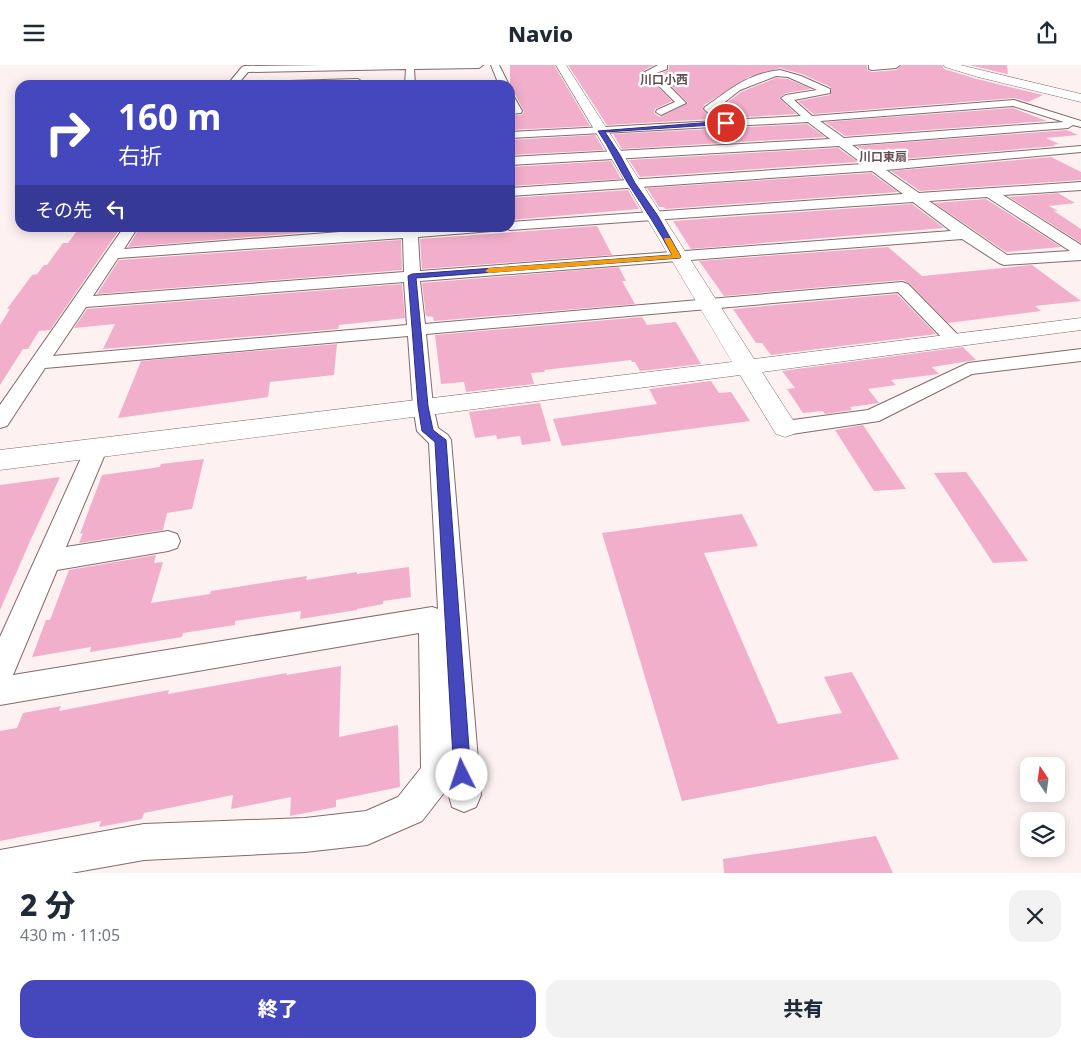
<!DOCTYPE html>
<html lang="ja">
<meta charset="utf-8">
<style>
body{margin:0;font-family:"Noto Sans","Noto Sans JP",sans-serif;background:#f2f2f3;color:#1f2937;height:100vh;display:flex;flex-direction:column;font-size:19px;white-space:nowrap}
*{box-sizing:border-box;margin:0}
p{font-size:16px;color:#747a83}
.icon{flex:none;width:28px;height:28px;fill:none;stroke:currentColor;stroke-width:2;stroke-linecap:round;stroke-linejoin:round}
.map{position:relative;height:808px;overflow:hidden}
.details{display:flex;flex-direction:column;background:#fff;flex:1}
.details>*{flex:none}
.banner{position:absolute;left:15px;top:15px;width:500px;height:152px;border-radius:15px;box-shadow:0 2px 12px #0003;background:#4548bd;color:#fff;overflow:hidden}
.needle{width:32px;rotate:347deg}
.tools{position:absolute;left:1020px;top:692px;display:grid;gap:10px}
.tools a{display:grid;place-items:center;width:45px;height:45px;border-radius:10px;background:#fff;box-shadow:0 2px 12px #0003;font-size:25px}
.pin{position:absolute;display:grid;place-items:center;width:42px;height:42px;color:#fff;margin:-21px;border:2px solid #fff;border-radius:50%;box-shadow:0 1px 5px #0007}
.me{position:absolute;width:55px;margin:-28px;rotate:356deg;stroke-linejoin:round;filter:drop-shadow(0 0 4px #0008)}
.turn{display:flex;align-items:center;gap:18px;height:105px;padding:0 20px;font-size:22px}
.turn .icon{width:65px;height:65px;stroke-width:2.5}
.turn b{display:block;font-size:35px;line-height:42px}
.then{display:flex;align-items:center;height:48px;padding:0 20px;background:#0003;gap:10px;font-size:19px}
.round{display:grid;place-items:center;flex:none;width:52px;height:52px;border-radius:15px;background:#f2f2f3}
.headline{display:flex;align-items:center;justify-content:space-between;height:85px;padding:0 20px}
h1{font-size:30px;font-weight:800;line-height:38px}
.primary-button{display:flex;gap:10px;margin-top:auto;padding:10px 20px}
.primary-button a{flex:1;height:58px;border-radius:15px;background:#4548bd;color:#fff;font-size:20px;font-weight:800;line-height:58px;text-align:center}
.primary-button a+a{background:#f2f2f3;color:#1f2937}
header{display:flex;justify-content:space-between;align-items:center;height:65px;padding:0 20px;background:#fff;font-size:22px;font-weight:800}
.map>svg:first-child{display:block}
.building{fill:#f2afcb}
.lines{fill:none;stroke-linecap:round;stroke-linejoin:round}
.street-casing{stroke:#836a6c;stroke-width:2}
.secondary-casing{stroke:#836a6c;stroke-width:1}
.street{fill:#fff;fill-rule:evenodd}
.secondary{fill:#fff;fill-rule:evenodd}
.route{fill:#4548bd;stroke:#2d2f7b}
.slow{fill:#f59e0b}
.labels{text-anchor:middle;stroke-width:4.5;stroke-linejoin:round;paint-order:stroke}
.far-neighbourhood-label{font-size:12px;font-weight:bold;fill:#664e50;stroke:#fff}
</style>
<header><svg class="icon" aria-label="menu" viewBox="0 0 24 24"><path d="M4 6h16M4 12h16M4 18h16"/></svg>Navio<svg class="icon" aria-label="share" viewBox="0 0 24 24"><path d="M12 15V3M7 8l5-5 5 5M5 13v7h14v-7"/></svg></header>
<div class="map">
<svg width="1081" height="808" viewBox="0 0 1081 808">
<rect width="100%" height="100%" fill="#fdf1f2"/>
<g class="building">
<polygon points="510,0 554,0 590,61 510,65 510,51 521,50 524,47 515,29 510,27"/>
<polygon points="568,0 654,0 644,5 644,8 672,36 655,44 654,48 660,52 688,38 659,9 669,5 669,0 867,0 867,5 872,7 896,5 902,0 942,0 944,4 977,14 1043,30 1028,37 1014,33 813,49 798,36 830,30 831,22 802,9 780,3 748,12 704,40 703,45 712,54 607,60"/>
<polygon points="969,0 1007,0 1008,9 1007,9"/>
<polygon points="776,13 788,14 811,24 786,28 779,33 796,49 730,53 719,44 741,27"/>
<polygon points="1013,43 1047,56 845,71 825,57"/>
<polygon points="807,59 825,72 622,84 613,69"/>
<polygon points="1067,65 1078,70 1046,73 1059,79 1053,80 1056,81 878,96 857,81"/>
<polygon points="595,70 604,85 510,90 510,75"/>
<polygon points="838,83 858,97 640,112 629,95"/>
<polygon points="1051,92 1081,107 1081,115 920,126 891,106"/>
<polygon points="611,96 621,114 510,121 510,102"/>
<polygon points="871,108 898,127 665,144 664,142 659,142 647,123"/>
<polygon points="628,125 639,144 510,155 510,133"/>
<polygon points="1058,128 1075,138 1049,141 1058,146 1054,146 1081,164 1081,178 1009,132"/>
<polygon points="986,134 1061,182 1006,187 934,138"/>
<polygon points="912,139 944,163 691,184 673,156"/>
<polygon points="597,161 612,190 422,204 420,174"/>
<polygon points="80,162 121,162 50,265 39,266 28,284 23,284 0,320 0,260 10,244 7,244 32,210 37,209 44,200 47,200 63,178 68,178"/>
<polygon points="140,162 373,162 128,182"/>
<polygon points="401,175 402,205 97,229 119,195"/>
<polygon points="888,182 922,211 1032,200 1081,236 1035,241 1041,246 948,258 909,218 903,215 724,231 699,196"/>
<polygon points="619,202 626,216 622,216 635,239 434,256 433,252 426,251 422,218"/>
<polygon points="402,219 405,253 339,260 338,264 103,284 115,259 74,263 87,244"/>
<polygon points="897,229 936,269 771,290 762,278 756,278 733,244"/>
<polygon points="642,252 647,260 676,257 701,299 640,306 635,297 632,297 631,295 544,305 545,307 531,308 534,319 466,327 464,317 441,319 435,270"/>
<polygon points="337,279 334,310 270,317 268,332 118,353 141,296"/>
<polygon points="963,282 976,295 932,302 939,309 891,315 896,320 868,324 879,338 850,342 852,345 825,349 823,346 803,348 787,324 795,323 782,306"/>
<polygon points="711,316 719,328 731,327 750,356 562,381 553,354 657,339 649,324"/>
<polygon points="540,338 551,376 522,380 520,371 497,374 496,370 475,373 469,347"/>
<polygon points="863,360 906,424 874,426 835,365"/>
<polygon points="204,394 192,444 167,448 163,465 79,478 83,468 80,469 102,410 160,402 161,399"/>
<polygon points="966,407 984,432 1028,496 993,498 934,408"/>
<polygon points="60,412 31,474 0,545 0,420"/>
<polygon points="742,449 758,481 704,488 778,659 842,648 824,612 852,607 899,694 682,736 602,468"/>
<polygon points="156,490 154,498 163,497 151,538 210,529 211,526 307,511 306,515 357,507 357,509 409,502 411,532 383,536 383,539 357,544 357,545 300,554 301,546 235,556 235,560 183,568 182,572 90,587 91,582 32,592 46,555 50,555 69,505"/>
<polygon points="341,601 339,672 398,660 400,722 336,735 336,742 290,751 291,732 231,744 233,730 144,748 142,754 99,762 101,756 0,776 0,666 17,663 23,648 61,641 59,646 169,625 168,629 287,608 286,610"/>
<polygon points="876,771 893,808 724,808 723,794"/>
</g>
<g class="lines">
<defs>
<g id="street">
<polygon points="323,0 483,0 479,3 414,4 415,20 405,20 406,4 248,7 237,20 227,20 242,2 245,1"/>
<polygon points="491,0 499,0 509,20 499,20"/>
<polygon points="658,0 667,0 667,4 656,8 686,38 661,50 656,47 657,45 675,37 645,7"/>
<polygon points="869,0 900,0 896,3 872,5 869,4"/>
<path d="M780 5 801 11 830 24V28L794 35 812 51 1014 35 1081 56V62L1073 60 1068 63 852 80 877 98 1081 81V87L886 105 919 128 1081 117V125L1003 130 1081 180V195L1004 200 999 198 962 174 420 216 425 259 902 217 908 219 963 275 960 279 954 280 948 279 898 227 426 269 433 341 438 363 448 370 451 375 481 730 476 742 464 747 452 742 447 724 422 756 367 780 305 787 144 795 71 808H0V785L144 759 305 753 366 746 398 732 421 703 419 568 0 640V572L86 382 89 377 97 374 105 377 108 382 66 482 168 466 177 469 180 476 177 483 168 486 57 505 13 610 432 542 438 544 429 378 417 366 413 341 408 271 45 303 7 361 0 363V340L124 162H138L124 184 403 162H499L492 166 418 172 420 206 951 166 913 137 510 165 504 162H510V157L903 129 872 106 510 131V123L863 99 839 81 510 100V92L830 74 808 57 510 73V67L717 56 704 44 705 42C731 24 747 9 780 5ZM776 11 788 12 817 25 786 30 781 33 801 51 729 55 716 44 740 25ZM1013 41 1064 57 844 73 820 56ZM987 132 1070 186 1007 190 929 136ZM403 173 404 207 93 231 118 193ZM404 217 407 260 53 291 86 242Z"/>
<polygon points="358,14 363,17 361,19 249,20 254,17"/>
<polygon points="510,29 513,30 522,46 521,48 510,49"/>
<polygon points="1081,284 1081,296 972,309 879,356 785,370 778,368 774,363 778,358 785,356 868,345 968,298"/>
</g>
<g id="secondary">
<polygon points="556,0 566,0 754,294 1081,253 1081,265 762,307 798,363 794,369 785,372 776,369 740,310 0,405 0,385 732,297"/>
<polygon points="944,0 960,0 1081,29 1081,37 978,12 945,2"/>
</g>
</defs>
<use href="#street" class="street-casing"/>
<use href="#secondary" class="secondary-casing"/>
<use href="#street" class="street"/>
<use href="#secondary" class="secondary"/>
</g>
<path class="route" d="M726 56 728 59 605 67 620 90 635 118 658 151 681 192 680 193 416 213 428 341 433 365 446 375 471 710 468 716 462 719 456 716 454 710 435 377 422 366 418 341 408 211 412 209 672 190C659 165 644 143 629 120 618 103 610 83 598 66Z"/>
<polygon class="slow" points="665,173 670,173 681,192 680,193 489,208 485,206 489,203 672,190 664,174"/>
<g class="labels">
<g class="far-neighbourhood-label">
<text x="664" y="19">川口小西</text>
<text x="883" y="96">川口東扇</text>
</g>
</g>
</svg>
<div class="tools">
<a><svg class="needle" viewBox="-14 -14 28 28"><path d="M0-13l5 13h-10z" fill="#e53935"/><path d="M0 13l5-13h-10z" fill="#747a83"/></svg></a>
<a><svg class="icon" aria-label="layers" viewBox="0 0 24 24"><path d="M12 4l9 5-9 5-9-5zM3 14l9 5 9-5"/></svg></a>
</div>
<div class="pin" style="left:726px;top:58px;background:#d93025"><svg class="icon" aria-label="arrive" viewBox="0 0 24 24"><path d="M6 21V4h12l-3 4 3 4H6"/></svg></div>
<svg class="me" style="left:462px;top:710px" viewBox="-20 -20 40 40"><circle r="19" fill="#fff"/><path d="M0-13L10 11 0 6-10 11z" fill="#4548bd"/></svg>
<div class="banner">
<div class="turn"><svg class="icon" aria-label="right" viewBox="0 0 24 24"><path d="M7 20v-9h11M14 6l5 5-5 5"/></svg><div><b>160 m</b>右折</div></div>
<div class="then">その先<svg class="icon" aria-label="left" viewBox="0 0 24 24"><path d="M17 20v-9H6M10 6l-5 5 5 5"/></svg></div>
</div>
</div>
<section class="details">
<div class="headline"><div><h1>2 分</h1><p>430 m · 11:05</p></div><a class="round"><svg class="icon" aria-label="close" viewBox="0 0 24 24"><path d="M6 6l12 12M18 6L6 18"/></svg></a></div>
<div class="primary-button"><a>終了</a><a>共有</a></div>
</section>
